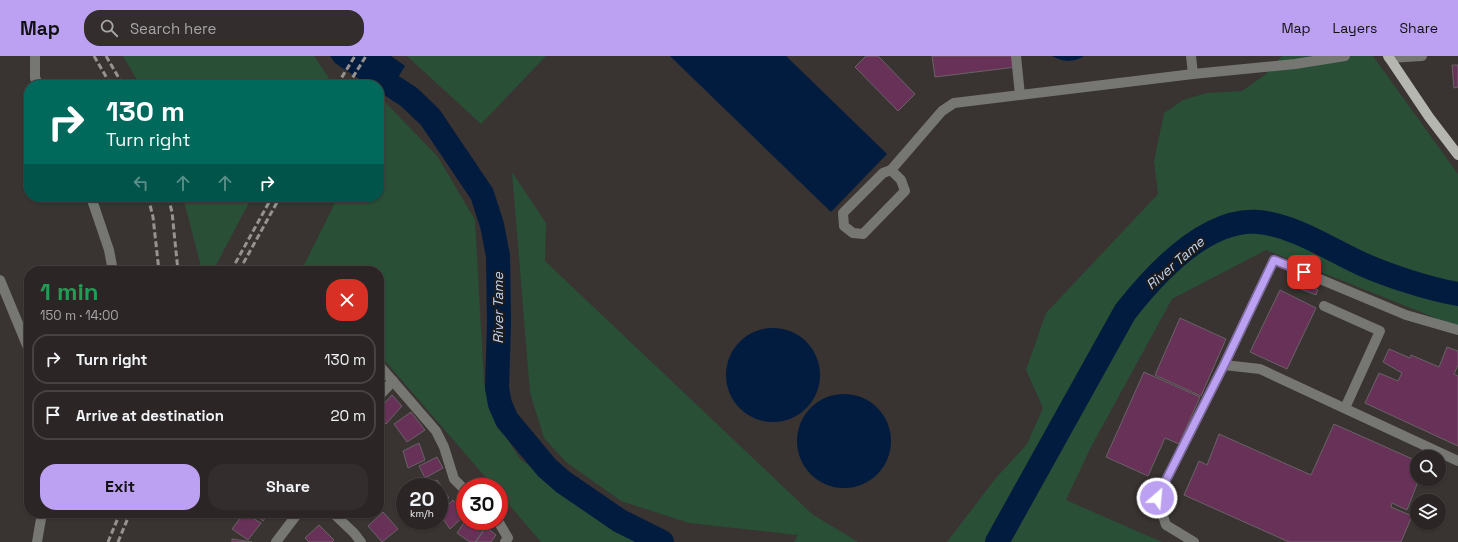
<!DOCTYPE html>
<meta charset="utf-8">
<style>
body{margin:0;font-family:"Space Grotesk",sans-serif;background:#332e2d;color:#f1f3f6;height:100vh;display:flex;flex-direction:column;font-size:15px;white-space:nowrap}
*{box-sizing:border-box;margin:0}
p{font-size:13px;color:#a6a5a7}
.icon{flex:none;width:22px;height:22px;fill:none;stroke:currentColor;stroke-width:2;stroke-linecap:round;stroke-linejoin:round}
.map{position:relative;flex:1;overflow:hidden}
.panel{position:absolute;left:24px;top:210px;width:360px;height:252px;display:flex;flex-direction:column;background:#2b2625;border-radius:16px;box-shadow:0 1px 3px #0004,0 0 0 1px #474342}
.panel>*{flex:none}
.hud{position:absolute;left:24px;top:24px;width:360px;height:122px;border-radius:16px;box-shadow:0 1px 3px #0004,0 0 0 1px #474342;background:#00695c;color:#fff;overflow:hidden}
.buttons{position:absolute;left:1410px;top:394px;display:grid;gap:8px}
.buttons a{display:grid;place-items:center;width:36px;height:36px;border-radius:50%;background:#2b2625;box-shadow:0 1px 3px #0004,0 0 0 1px #474342;font-size:20px}
.speed{position:absolute;left:396px;top:422px;display:flex;gap:8px;font-size:20px;font-weight:700;text-align:center}
.speed>*{display:grid;place-content:center;width:52px;height:52px;border-radius:50%;background:#2b2625;box-shadow:0 1px 3px #0004,0 0 0 1px #474342;line-height:1}
.speed small{font-size:10px;font-weight:400}
.speed .limit{border:6px solid #d22;background:#fff;color:#111}
.pin{position:absolute;display:grid;place-items:center;width:34px;height:34px;color:#fff;margin:-17px;border-radius:8px;box-shadow:0 2px 6px #0006}
.me{position:absolute;width:44px;margin:-22px;rotate:27deg;stroke-linejoin:round;filter:drop-shadow(0 0 3px #0008)}
.turn{display:flex;align-items:center;gap:14px;height:84px;padding:0 16px;font-size:18px}
.turn .icon{width:52px;height:52px;stroke-width:2.5}
.turn b{display:block;font-size:28px;line-height:34px}
.lanes{display:flex;align-items:center;height:38px;padding:0 16px;background:#0003;justify-content:center;gap:20px;direction:ltr}
.lanes .off{opacity:.35}
.round{display:grid;place-items:center;flex:none;width:42px;height:42px;border-radius:16px;background:#332e2d}
.overview{display:flex;align-items:center;justify-content:space-between;height:68px;padding:0 16px}
h1{font-size:24px;font-weight:700;line-height:30px;color:#1e9e55}
.button{display:flex;gap:8px;margin-top:auto;padding:8px 16px}
.button a{flex:1;height:46px;border-radius:16px;background:#bca0f2;color:#111;font-size:16px;font-weight:700;line-height:46px;text-align:center}
.button a+a{background:#332e2d;color:#f1f3f6}
ul{padding:0;list-style:none}
li{display:flex;align-items:center;gap:12px;height:50px;margin:0 8px 6px;padding:0 8px;border:2px solid #474342;border-radius:16px}
li div{flex:1}
li b{display:block;font-size:15px}
li em{font-style:normal}
header{display:flex;align-items:center;gap:24px;box-sizing:border-box;height:56px;padding:0 20px;background:#bca0f2;color:#111}
header strong{font-size:19px}
nav{display:flex;gap:22px;margin-inline-start:auto;font-size:14px}
.search{width:280px;height:36px;background:#332e2d;display:flex;align-items:center;gap:10px;box-sizing:border-box;padding:0 14px;border-radius:16px;color:#a6a5a7;font-size:15px}
.map>svg:first-child{display:block}
.green{fill:#294f37}
.water{fill:#021c3f}
.lines{fill:none;stroke-linecap:round;stroke-linejoin:round}
.river{stroke:#021c3f;stroke-width:24}
.building{fill:#683157;stroke:#696367}
.minor{stroke:#767673;stroke-width:10}
.major{stroke:#b6b6b0;stroke-width:10}
.rail{stroke:#979290;stroke-width:3;stroke-dasharray:6 3;stroke-linecap:butt}
.route-casing{stroke:#7a689d;stroke-width:10}
.route{stroke:#bca0f2;stroke-width:7}
.labels{text-anchor:middle;stroke-width:4;stroke-linejoin:round;paint-order:stroke}
.water-label{font-size:14px;font-style:italic;fill:#bdd3f2;stroke:#1e1b1a}
</style>
<header>
<strong>Map</strong>
<div class="search"><svg class="icon" aria-label="search" viewBox="0 0 24 24"><circle cx="10" cy="10" r="6"/><path d="M15 15l6 6"/></svg>Search here</div>
<nav><a>Map</a><a>Layers</a><a>Share</a></nav>
</header>
<div class="map">
<svg width="1458" height="486" viewBox="0 0 1458 486">
<rect width="100%" height="100%" fill="#393331"/>
<g class="green">
<polygon points="123,0 314,0 329,22 324,29 140,29"/>
<polygon points="407,0 546,0 481,68"/>
<polygon points="1282,0 1373,0 1458,118 1458,271 1266,194 1172,243 1091,391 1066,444 1162,486 947,486 995,423 1027,388 1043,352 1026,314 1046,257 1158,138 1154,105 1164,57 1183,44 1207,37 1242,35 1266,18"/>
<polygon points="385,46 438,101 475,164 484,327 490,356 520,403 635,486 541,486 499,437 499,431 494,431 379,298 379,215 301,215 338,141 379,141 379,59"/>
<polygon points="512,116 546,167 545,205 812,458 858,486 794,486 798,479 689,467 621,445 566,406 544,382 530,337"/>
<polygon points="183,141 252,141 213,215 202,215"/>
</g>
<g class="water">
<polygon points="330,0 391,0 405,10 389,36 379,31 379,29 375,29 335,7"/>
<polygon points="670,0 786,0 887,98 831,156"/>
<path d="M1052 0H1084C1073 7 1063 6 1052 0Z"/>
<circle cx="773" cy="319" r="47"/>
<circle cx="844" cy="385" r="47"/>
</g>
<g class="lines">
<g class="river">
<polyline points="346,0 409,41 430,61 482,138 492,169 498,200 499,268 497,332 500,348 507,364 547,412 563,426 620,465 662,486"/>
<path d="M997 486 1125 256C1154 219 1206 161 1259 166 1296 170 1329 193 1362 208 1389 220 1429 233 1458 238"/>
</g>
</g>
<g class="building">
<polygon points="866,0 878,0 915,38 898,55 855,11"/>
<polygon points="932,0 1014,0 1016,11 935,21"/>
<polygon points="1452,9 1458,9 1458,31 1454,32"/>
<polygon points="1293,224 1318,234 1316,239 1291,229"/>
<polygon points="1280,234 1316,252 1287,313 1250,296"/>
<polygon points="1180,262 1226,283 1201,340 1155,319"/>
<polygon points="1447,291 1458,295 1458,309 1454,318 1458,320 1458,390 1365,347 1379,317 1398,325 1402,317 1383,306 1389,293 1410,302 1411,299 1439,311"/>
<polygon points="1144,316 1200,341 1179,388 1165,382 1148,420 1106,401"/>
<polygon points="392,339 402,350 386,368 379,358 379,353"/>
<polygon points="411,356 425,374 407,386 394,368"/>
<polygon points="1334,368 1417,405 1417,423 1419,423 1407,454 1392,447 1391,451 1412,460 1401,486 1289,486 1184,439 1199,405 1207,409 1219,378 1311,419"/>
<polygon points="419,387 425,404 408,412 403,395"/>
<polygon points="437,401 443,412 425,422 419,410"/>
<polygon points="437,424 449,442 439,449 439,431 425,431"/>
<polygon points="453,444 465,459 450,473 439,457"/>
<polygon points="383,456 398,473 382,486 368,470"/>
<polygon points="244,457 261,467 248,484 232,473"/>
<polygon points="253,457 269,457 263,465"/>
<polygon points="465,465 475,465 486,471 475,486 470,486 457,477"/>
<polygon points="319,469 334,484 332,486 309,486 305,482"/>
<polygon points="486,471 496,479 491,486 476,486"/>
<polygon points="232,483 252,486 232,486"/>
</g>
<g class="lines">
<g class="minor">
<polyline points="35,0 35,22 39,29"/>
<polyline points="1016,0 1020,39"/>
<polyline points="1191,0 1193,18"/>
<polyline points="1389,2 1422,0"/>
<polyline points="891,114 901,124 905,135 863,178 853,177 844,170 843,157 883,117 891,114 942,55 954,47 1193,18 1295,8 1345,0"/>
<polyline points="91,141 109,194 113,215"/>
<polyline points="0,224 29,294"/>
<polyline points="1324,250 1380,275 1345,352"/>
<polyline points="379,309 436,375 444,391 454,423 465,434"/>
<polyline points="1224,309 1274,204 1406,259 1458,274"/>
<polyline points="379,340 393,325"/>
<polyline points="333,457 354,477 361,486"/>
<polyline points="498,465 508,482 505,486"/>
<polyline points="37,486 42,457"/>
<polyline points="276,486 298,457"/>
<polyline points="1194,486 1166,469 1157,442 1224,309 1260,313 1458,405"/>
</g>
<polyline class="major" points="1388,0 1429,61 1458,99"/>
<g class="rail">
<polyline points="94,0 111,29"/>
<polyline points="106,0 123,29"/>
<polyline points="337,29 355,0"/>
<polyline points="348,29 366,0"/>
<polyline points="148,141 153,161 159,215"/>
<polyline points="168,141 172,156 178,215"/>
<polyline points="231,215 272,141"/>
<polyline points="239,215 280,141"/>
<polyline points="108,486 120,457"/>
<polyline points="118,486 130,457"/>
</g>
</g>
<g class="lines">
<defs>
<polyline id="route" points="1157,442 1224,309 1274,204 1304,216"/>
</defs>
<use href="#route" class="route-casing"/>
<use href="#route" class="route"/>
</g>
<g class="labels">
<g class="water-label">
<text transform="translate(1175 207) rotate(-41)" y="5">River Tame</text>
<text transform="translate(498 252) rotate(-90)" y="5">River Tame</text>
</g>
</g>
</svg>
<div class="buttons">
<a><svg class="icon" aria-label="search" viewBox="0 0 24 24"><circle cx="10" cy="10" r="6"/><path d="M15 15l6 6"/></svg></a>
<a><svg class="icon" aria-label="layers" viewBox="0 0 24 24"><path d="M12 4l9 5-9 5-9-5zM3 14l9 5 9-5"/></svg></a>
</div>
<div class="speed"><div>20<small>km/h</small></div><div class="limit">30</div></div>
<div class="pin" style="left:1304px;top:216px;background:#d93025"><svg class="icon" aria-label="arrive" viewBox="0 0 24 24"><path d="M6 21V4h12l-3 4 3 4H6"/></svg></div>
<svg class="me" style="left:1157px;top:442px" viewBox="-20 -20 40 40"><circle r="17" fill="#bca0f2" stroke="#fff" stroke-width="3"/><path d="M0-11L8 9 0 5-8 9z" fill="#fff"/></svg>
<div class="hud">
<div class="turn"><svg class="icon" aria-label="right" viewBox="0 0 24 24"><path d="M7 20v-9h11M14 6l5 5-5 5"/></svg><div><b>130 m</b>Turn right</div></div>
<div class="lanes"><svg class="icon off" aria-label="left" viewBox="0 0 24 24"><path d="M17 20v-9H6M10 6l-5 5 5 5"/></svg><svg class="icon off" aria-label="ahead" viewBox="0 0 24 24"><path d="M12 20V5M6 11l6-6 6 6"/></svg><svg class="icon off" aria-label="ahead" viewBox="0 0 24 24"><path d="M12 20V5M6 11l6-6 6 6"/></svg><svg class="icon" aria-label="right" viewBox="0 0 24 24"><path d="M7 20v-9h11M14 6l5 5-5 5"/></svg></div>
</div>
<section class="panel">
<div class="overview"><div><h1>1 min</h1><p>150 m · 14:00</p></div><a class="round" style="background:#d93025;color:#fff"><svg class="icon" aria-label="close" viewBox="0 0 24 24"><path d="M6 6l12 12M18 6L6 18"/></svg></a></div>
<ul>
<li><svg class="icon" aria-label="right" viewBox="0 0 24 24"><path d="M7 20v-9h11M14 6l5 5-5 5"/></svg><div><b>Turn right</b></div><em>130 m</em></li>
<li><svg class="icon" aria-label="arrive" viewBox="0 0 24 24"><path d="M6 21V4h12l-3 4 3 4H6"/></svg><div><b>Arrive at destination</b></div><em>20 m</em></li>
</ul>
<div class="button"><a>Exit</a><a>Share</a></div>
</section>
</div>
